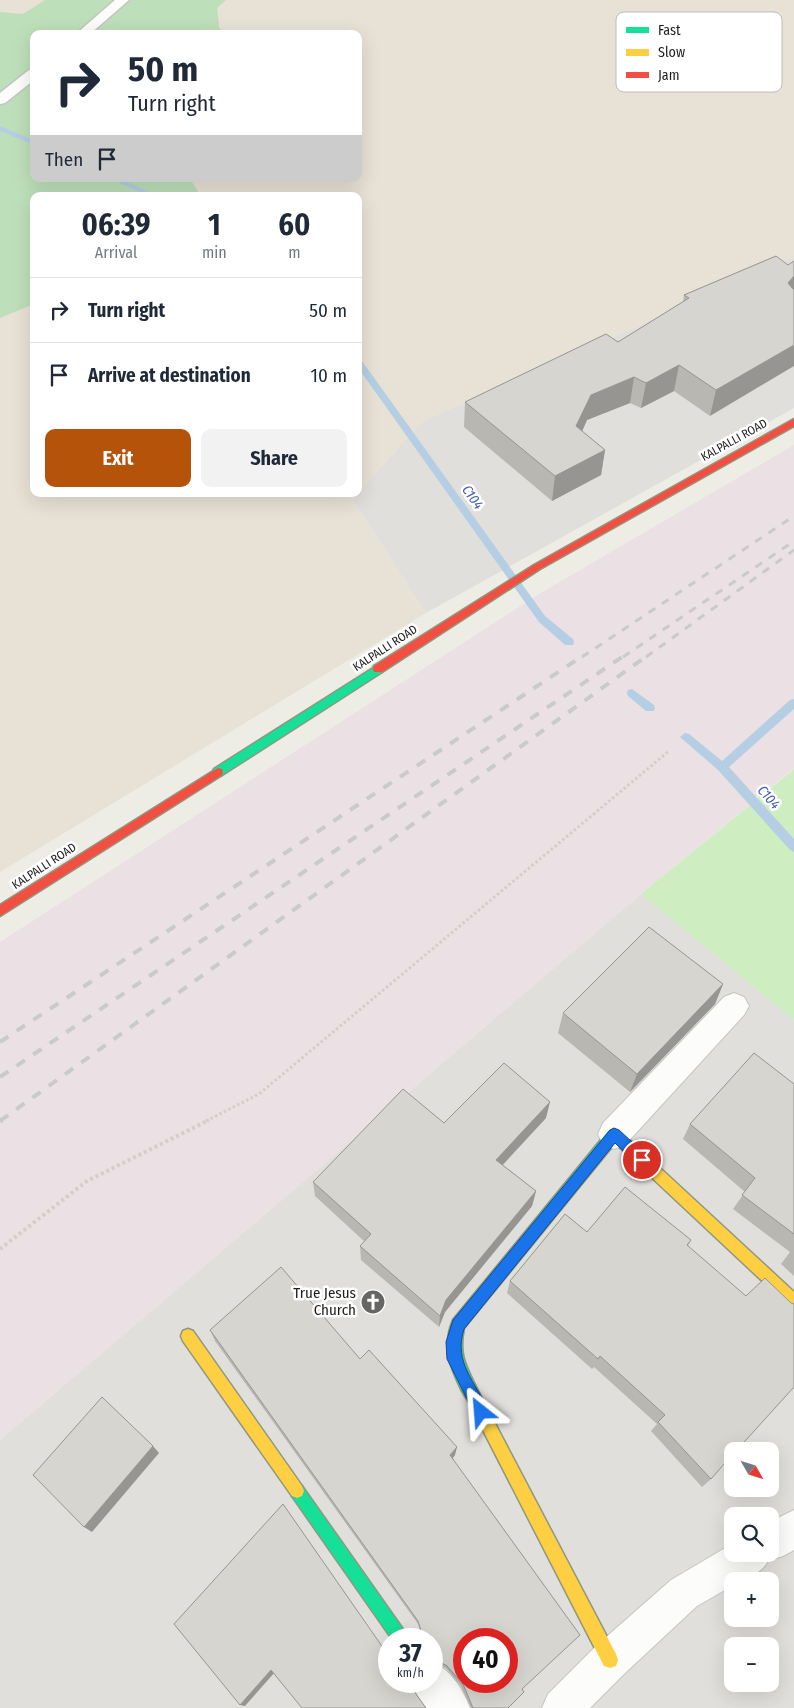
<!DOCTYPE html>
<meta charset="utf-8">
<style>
body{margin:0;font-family:"Fira Sans Condensed",sans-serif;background:#f2f2f3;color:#1f2937;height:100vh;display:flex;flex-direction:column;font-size:19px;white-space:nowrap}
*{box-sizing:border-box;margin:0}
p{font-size:16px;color:#747a83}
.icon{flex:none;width:28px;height:28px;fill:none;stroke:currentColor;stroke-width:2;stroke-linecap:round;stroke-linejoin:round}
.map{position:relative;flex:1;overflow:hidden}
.sheet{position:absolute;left:30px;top:192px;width:332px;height:305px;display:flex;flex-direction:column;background:#fff;border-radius:10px;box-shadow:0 5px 20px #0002}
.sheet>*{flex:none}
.guide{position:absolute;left:30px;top:30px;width:332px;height:152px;border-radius:10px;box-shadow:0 5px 20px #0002;background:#fff;color:#1f2937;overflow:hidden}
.needle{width:32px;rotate:129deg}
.fabs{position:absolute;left:724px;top:1442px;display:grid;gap:10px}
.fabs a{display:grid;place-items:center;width:55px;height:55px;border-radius:10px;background:#fff;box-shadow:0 5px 20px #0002;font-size:25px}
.speed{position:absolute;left:378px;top:1628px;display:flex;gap:10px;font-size:25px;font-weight:700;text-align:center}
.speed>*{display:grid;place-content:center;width:65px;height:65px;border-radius:50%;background:#fff;box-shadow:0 5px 20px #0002;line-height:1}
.speed small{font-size:12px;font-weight:400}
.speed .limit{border:8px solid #d22;background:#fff;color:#111}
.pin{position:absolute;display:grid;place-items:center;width:42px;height:42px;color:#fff;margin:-21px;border:2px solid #fff;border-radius:50%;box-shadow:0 1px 5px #0007}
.me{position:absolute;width:55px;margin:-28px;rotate:332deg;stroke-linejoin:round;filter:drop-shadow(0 0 4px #0008)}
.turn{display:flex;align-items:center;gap:18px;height:105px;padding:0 15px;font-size:22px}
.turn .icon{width:65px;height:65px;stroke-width:2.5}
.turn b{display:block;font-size:35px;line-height:42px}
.then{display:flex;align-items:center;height:48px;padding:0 15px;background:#0003;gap:10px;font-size:19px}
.eta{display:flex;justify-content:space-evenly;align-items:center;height:85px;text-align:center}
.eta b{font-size:30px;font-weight:700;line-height:35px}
.primary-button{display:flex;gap:10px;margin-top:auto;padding:10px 15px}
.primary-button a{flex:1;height:58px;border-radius:10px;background:#b45309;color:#fff;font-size:20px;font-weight:700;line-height:58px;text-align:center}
.primary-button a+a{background:#f2f2f3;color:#1f2937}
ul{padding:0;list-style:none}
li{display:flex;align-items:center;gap:15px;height:65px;padding:0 15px;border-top:1px solid #e0e1e3}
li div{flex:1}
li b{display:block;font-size:19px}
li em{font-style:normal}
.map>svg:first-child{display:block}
.residential{fill:#e0dfdc;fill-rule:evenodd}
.industrial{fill:#ebe0e3}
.military{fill:#e8e1d5;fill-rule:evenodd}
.grass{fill:#ceeec2}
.forest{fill:#bddfb9}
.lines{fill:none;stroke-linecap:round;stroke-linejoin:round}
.stream{fill:#b6cee3;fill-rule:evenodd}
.lane-casing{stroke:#c5c5c2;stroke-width:3}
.street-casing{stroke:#c5c5c2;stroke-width:2}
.fast-casing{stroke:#8f987e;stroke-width:3}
.slow-casing{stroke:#8f987e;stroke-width:3}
.jam-casing{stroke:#8f987e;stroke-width:3}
.path-far1{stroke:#d7cdc6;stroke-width:3;stroke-dasharray:2.5 2.5;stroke-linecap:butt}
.path{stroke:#d7cdc6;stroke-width:4;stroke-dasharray:3 3;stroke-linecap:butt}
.lane{fill:#fcfcfb;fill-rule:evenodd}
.street{fill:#fcfcfb;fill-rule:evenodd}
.fast{fill:#16e098;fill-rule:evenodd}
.slow{fill:#ffcf43;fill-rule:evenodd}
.jam{fill:#f24e42;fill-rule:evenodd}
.rail-far2{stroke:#cacac9;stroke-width:3;stroke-dasharray:8 8;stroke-linecap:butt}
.rail-far1{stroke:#cacac9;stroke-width:4;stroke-dasharray:10 10;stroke-linecap:butt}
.rail{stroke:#cacac9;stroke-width:5;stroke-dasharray:12 12;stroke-linecap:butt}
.wall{fill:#b8b7b2}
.shaded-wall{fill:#969591}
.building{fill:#d6d5cf;stroke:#969591;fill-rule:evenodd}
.route{fill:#1a73e8;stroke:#114b97}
.labels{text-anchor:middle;stroke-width:5;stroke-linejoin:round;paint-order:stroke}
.street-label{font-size:12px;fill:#1e1e1e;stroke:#fff}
.water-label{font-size:14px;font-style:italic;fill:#415bb7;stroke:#fff}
.near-poi-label{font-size:15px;fill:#1e1e1e;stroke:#fff;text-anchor:end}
.key{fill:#fff;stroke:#bcbcbc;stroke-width:1}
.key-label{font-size:14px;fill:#1e1e1e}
</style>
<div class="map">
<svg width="794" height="1708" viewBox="0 0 794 1708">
<rect width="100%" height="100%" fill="#edede6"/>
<g class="residential">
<polygon points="794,257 794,408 426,613 352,499 359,494 359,491 423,421"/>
<path d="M641 894 794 1020V1708H0V1440ZM732 1451H770V1489H732ZM732 1516H770V1554H732ZM732 1581H770V1619H732ZM389 1639H431V1681H389ZM464 1639H506V1681H464ZM732 1646H770V1684H732Z"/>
</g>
<polygon class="industrial" points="794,445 794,768 641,894 0,1440 0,942 539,594"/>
<path class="military" d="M0 0H794V257L423 421 359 491V196H34V494H356L352 499 426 613 0 872ZM34 34H359V179H34Z"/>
<polygon class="grass" points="794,769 794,1020 641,894"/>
<polygon class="forest" points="45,0 226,0 217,8 219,27 224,34 34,34 34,179 190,179 201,196 34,196 34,304 0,318 0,12 23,14"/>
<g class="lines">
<g class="stream">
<polygon points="0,126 34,140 34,145 0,131"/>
<polygon points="111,179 121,179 158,196 148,196"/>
<polygon points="359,360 362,361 545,616 573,639 574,642 573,645 565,645 539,622 359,369"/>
<polygon points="632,689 654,705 655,708 654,711 646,711 628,696 627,693 628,690"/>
<polygon points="794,699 794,709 729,767 794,839 794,852 790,850 718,770 680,737 685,733 689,734 722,761 790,700"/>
</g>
<defs>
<g id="lane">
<polygon points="115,0 129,0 90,34 76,34"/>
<polygon points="34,69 34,80 5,103 0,104 0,93 29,70"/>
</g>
<g id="street">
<polygon points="734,993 744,997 749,1006 744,1015 625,1145 614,1149 603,1145 598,1134 603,1123 724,997"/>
<path d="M794 1510V1550L783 1556 768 1561C763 1572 745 1581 732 1581V1586L697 1606 624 1674 590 1708H542L548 1694 596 1646 671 1580 732 1544V1554H770V1522Z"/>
<path d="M431 1661C451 1670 462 1688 470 1708H426L417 1695 411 1681H431Z"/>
</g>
<g id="fast">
<polygon points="378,665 383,669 382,672 222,775 214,775 213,772 214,769"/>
<path d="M614 1128 619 1130 659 1167 661 1171 659 1175 654 1177 649 1175 615 1143 464 1328C457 1360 470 1371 481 1398L479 1403 474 1405C467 1402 466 1397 462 1391 450 1367 442 1346 453 1320L609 1130Z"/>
<polygon points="297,1484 302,1486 410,1639 392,1639 292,1496 290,1491 292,1486"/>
</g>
<g id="slow">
<polygon points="654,1165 659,1167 794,1292 794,1308 789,1306 649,1175 647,1171 649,1167"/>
<polygon points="188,1329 193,1331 302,1486 304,1491 302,1496 297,1498 292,1496 183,1341 181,1336 183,1331"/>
<polygon points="474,1391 479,1393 616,1654 618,1660 616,1666 610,1668 604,1666 469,1403 467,1398 469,1393"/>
</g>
<g id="jam">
<polygon points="794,419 794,426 540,569 382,672 374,672 373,669 374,666 534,565"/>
<polygon points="218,768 222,769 223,772 222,775 0,916 0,905"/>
</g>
</defs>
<use href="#lane" class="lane-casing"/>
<use href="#street" class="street-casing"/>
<use href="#fast" class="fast-casing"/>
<use href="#slow" class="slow-casing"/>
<use href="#jam" class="jam-casing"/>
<polyline class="path-far1" points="206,1121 259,1094 669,751"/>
<polyline class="path" points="0,1249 87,1181 209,1120"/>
<use href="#lane" class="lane"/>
<use href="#street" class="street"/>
<use href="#fast" class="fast"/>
<use href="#slow" class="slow"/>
<use href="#jam" class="jam"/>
<g class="rail-far2">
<polyline points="582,657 794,516"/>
<polyline points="623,657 794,541"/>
<polyline points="646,657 794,550"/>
</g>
<g class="rail-far1">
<polyline points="0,1042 584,655"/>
<polyline points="0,1077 625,655"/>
<polyline points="0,1121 648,655"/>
</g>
<polyline class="rail" points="0,1121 2,1120"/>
</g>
<g class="wall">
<polygon points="776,256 710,416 674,391 641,408 630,403 587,420 582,431 605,450 601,475 552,501 464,427 465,402 618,342 683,302 684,295"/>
<polygon points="723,984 715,1004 630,1092 558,1033 563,1013"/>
<polygon points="794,1084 794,1276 781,1264 790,1252 733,1209 745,1192 683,1139 690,1124"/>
<polygon points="546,1118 503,1165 536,1191 532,1206 445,1312 439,1327 361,1260 360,1246 365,1242 315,1196 313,1182 444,1123"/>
<polygon points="587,1232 691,1240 688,1246 711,1479 702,1487 651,1431 657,1424 594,1367 592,1369 507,1293 510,1281"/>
<polygon points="210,1330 455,1455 453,1458 522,1689 508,1708 471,1708 461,1686 446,1668 431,1660 422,1637 418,1624 215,1341"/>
</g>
<g class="shaded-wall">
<polygon points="793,277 794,277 794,302 788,283"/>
<polygon points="794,345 794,366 710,416 716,390"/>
<polygon points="679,365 674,391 641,408 646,383"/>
<polygon points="634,377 630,403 587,420 573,452 576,426 591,395"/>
<polygon points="605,450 601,475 552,501 555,476"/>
<polygon points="723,984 715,1004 630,1092 637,1074"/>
<polygon points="550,1102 546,1118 493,1175 496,1160"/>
<polygon points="536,1191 532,1206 445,1312 439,1327 440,1316 446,1300"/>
<polygon points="153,1446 159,1453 92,1532 84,1527"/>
<polygon points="457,1447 455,1455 449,1462 450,1455"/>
<polygon points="271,1670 275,1672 245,1706 240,1705"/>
</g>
<g class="building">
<polygon points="776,256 788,265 794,261 794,277 793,277 788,283 793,289 794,289 794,345 716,390 679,365 646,383 634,377 591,395 576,426 605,450 555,476 465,402 606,334 618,342 689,298 684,295"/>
<polygon points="649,927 723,984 637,1074 563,1013"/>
<polygon points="754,1053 794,1084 794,1234 742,1195 755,1178 690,1124"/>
<polygon points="504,1063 550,1102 496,1160 536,1191 446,1300 440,1316 360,1246 371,1234 313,1182 403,1089 444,1123"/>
<polygon points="625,1187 691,1240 687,1245 746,1296 765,1278 791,1303 794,1304 794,1387 736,1451 732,1451 732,1455 711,1479 658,1422 665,1415 600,1356 598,1359 510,1281 565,1214 587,1232"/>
<path d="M281 1267 360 1359 369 1350 457 1447 450 1455 580 1635 522 1689 524 1692 508 1708H473L463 1684 447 1666 432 1657 431 1662V1639H391V1638L423 1637 418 1621 210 1330ZM464 1639H506V1681H464Z"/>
<polygon points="102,1397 153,1446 84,1527 33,1475"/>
<polygon points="283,1504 386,1652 389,1651 389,1681 411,1681 416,1694 426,1708 302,1708 271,1670 240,1705 174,1624"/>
</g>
<path class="route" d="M614 1128 619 1130 646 1155 648 1160 646 1164 642 1166 637 1164 615 1143 464 1329C453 1363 476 1382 489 1412L487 1417 481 1419 476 1417 447 1359 446 1342 453 1320 610 1130Z"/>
<defs>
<symbol id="church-disc" viewBox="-11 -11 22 22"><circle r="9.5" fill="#666664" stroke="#fff"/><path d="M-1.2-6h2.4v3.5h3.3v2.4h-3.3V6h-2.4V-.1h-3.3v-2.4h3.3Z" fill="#fff"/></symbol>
</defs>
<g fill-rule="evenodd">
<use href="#church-disc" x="359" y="1288" width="28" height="28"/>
</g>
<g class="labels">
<g class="street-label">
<text transform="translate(734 440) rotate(-29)" y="4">KALPALLI ROAD</text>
<text transform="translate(385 648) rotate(-33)" y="4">KALPALLI ROAD</text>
<text transform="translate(44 866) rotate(-33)" y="4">KALPALLI ROAD</text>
</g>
<g class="water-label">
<text transform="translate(473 497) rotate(54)" y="5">C104</text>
<text transform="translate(769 797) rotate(48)" y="5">C104</text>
</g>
<g class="near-poi-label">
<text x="356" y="1298">True Jesus<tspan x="356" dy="17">Church</tspan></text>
</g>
</g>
<rect x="616" y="12" width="166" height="80" rx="8" class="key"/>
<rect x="626" y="27" width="23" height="6" fill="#16e098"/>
<rect x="626" y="49" width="23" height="7" fill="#ffcf43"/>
<rect x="626" y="72" width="23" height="6" fill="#f24e42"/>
<g class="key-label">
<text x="658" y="35">Fast</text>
<text x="658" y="57">Slow</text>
<text x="658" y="80">Jam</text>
</g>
</svg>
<div class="fabs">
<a><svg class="needle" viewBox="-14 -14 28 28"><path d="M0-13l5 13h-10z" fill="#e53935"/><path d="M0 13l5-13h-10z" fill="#747a83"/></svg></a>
<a><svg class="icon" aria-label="search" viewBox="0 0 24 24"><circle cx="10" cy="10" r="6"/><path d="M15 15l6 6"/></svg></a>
<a>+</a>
<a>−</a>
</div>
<div class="speed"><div>37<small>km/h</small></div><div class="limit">40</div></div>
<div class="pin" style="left:642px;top:1160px;background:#d93025"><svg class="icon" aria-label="arrive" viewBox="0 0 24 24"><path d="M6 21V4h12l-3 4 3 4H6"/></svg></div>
<svg class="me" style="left:481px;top:1412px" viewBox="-20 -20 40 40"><path d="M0-17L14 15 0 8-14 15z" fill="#1a73e8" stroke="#fff" stroke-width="4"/></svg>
<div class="guide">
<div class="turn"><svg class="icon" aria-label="right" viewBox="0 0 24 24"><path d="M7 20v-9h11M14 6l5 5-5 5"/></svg><div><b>50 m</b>Turn right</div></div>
<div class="then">Then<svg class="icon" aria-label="arrive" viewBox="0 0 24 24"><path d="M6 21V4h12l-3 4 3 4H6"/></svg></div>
</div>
<section class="sheet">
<div class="eta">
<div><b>06:39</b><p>Arrival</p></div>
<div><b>1</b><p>min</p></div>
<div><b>60</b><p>m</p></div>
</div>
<ul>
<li><svg class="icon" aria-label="right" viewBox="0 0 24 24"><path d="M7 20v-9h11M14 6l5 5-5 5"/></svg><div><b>Turn right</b></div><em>50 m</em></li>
<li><svg class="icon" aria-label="arrive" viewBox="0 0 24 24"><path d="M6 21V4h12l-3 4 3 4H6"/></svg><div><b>Arrive at destination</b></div><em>10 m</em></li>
</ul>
<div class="primary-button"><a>Exit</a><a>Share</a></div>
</section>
</div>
